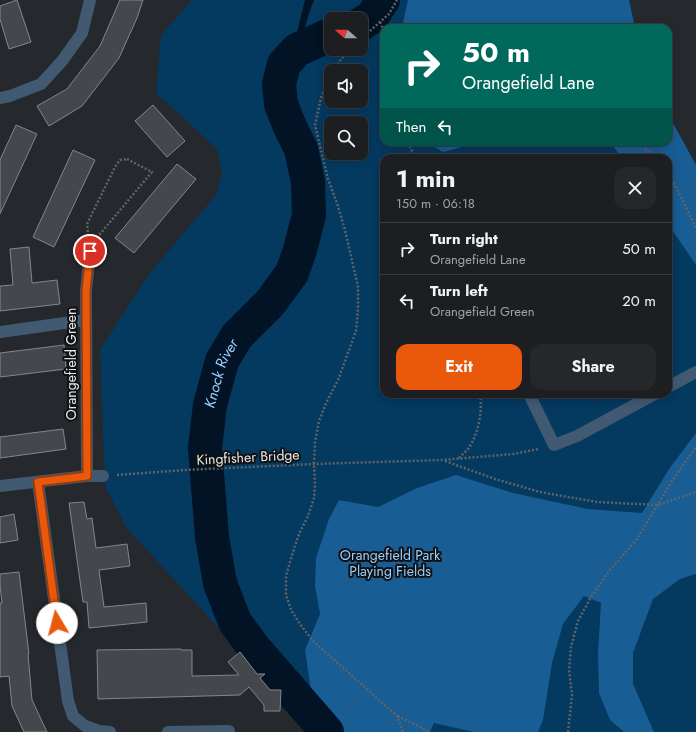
<!DOCTYPE html>
<meta charset="utf-8">
<style>
body{margin:0;font-family:Jost,sans-serif;background:#25272a;color:#f1f3f6;height:100vh;display:flex;flex-direction:column;font-size:15px;white-space:nowrap}
*{box-sizing:border-box;margin:0}
p{font-size:13px;color:#a0a2a5}
.icon{flex:none;width:22px;height:22px;fill:none;stroke:currentColor;stroke-width:2;stroke-linecap:round;stroke-linejoin:round}
.map{position:relative;flex:1;overflow:hidden}
.side{position:absolute;left:380px;top:154px;width:292px;height:244px;display:flex;flex-direction:column;background:#1c1e21;border-radius:12px;box-shadow:0 2px 10px #0003,0 0 0 1px #3a3c3f}
.side>*{flex:none}
.banner{position:absolute;left:380px;top:24px;width:292px;height:122px;border-radius:12px;box-shadow:0 2px 10px #0003,0 0 0 1px #3a3c3f;background:#00695c;color:#fff;overflow:hidden}
.needle{width:26px;rotate:290deg}
.controls{position:absolute;left:324px;top:12px;display:grid;gap:8px}
.controls a{display:grid;place-items:center;width:44px;height:44px;border-radius:8px;background:#1c1e21;box-shadow:0 2px 10px #0003,0 0 0 1px #3a3c3f;font-size:20px}
.pin{position:absolute;display:grid;place-items:center;width:34px;height:34px;color:#fff;margin:-17px;border:2px solid #fff;border-radius:50%;box-shadow:0 1px 4px #0007}
.me{position:absolute;width:44px;margin:-22px;rotate:352deg;stroke-linejoin:round;filter:drop-shadow(0 0 3px #0008)}
.turn{display:flex;align-items:center;gap:14px;height:84px;padding:0 16px;font-size:18px}
.turn .icon{width:52px;height:52px;stroke-width:2.5}
.turn b{display:block;font-size:28px;line-height:34px}
.then{display:flex;align-items:center;height:38px;padding:0 16px;background:#0003;gap:8px;font-size:15px}
.round{display:grid;place-items:center;flex:none;width:42px;height:42px;border-radius:12px;background:#25272a}
.summary{display:flex;align-items:center;justify-content:space-between;height:68px;padding:0 16px}
h1{font-size:24px;font-weight:700;line-height:30px}
.action{display:flex;gap:8px;margin-top:auto;padding:8px 16px}
.action a{flex:1;height:46px;border-radius:12px;background:#ea580c;color:#fff;font-size:16px;font-weight:700;line-height:46px;text-align:center}
.action a+a{background:#25272a;color:#f1f3f6}
ul{padding:0;list-style:none}
li{display:flex;align-items:center;gap:12px;height:52px;padding:0 16px;border-top:1px solid #3a3c3f}
li div{flex:1}
li b{display:block;font-size:15px}
li em{font-style:normal}
.map>svg:first-child{display:block}
.green{fill:#043960;fill-rule:evenodd}
.forest{fill:#185d94}
.water{fill:#011324}
.lines{fill:none;stroke-linecap:round;stroke-linejoin:round}
.river{stroke:#011324;stroke-width:34}
.building{fill:#44484c;stroke:#83878c}
.path{stroke:#616467;stroke-width:2.5;stroke-dasharray:2 2;stroke-linecap:butt}
.minor{stroke:#415a72;stroke-width:12}
.route-casing{stroke:#983908;stroke-width:10}
.route{stroke:#ea580c;stroke-width:7}
.labels{text-anchor:middle;stroke-width:4;stroke-linejoin:round;paint-order:stroke}
.street-label{font-size:14px;fill:#e6e8ea;stroke:#0f1112}
.park-label{font-size:14px;fill:#9ccefd;stroke:#0f1112}
.water-label{font-size:15px;font-style:italic;fill:#9ecfff;stroke:#0f1112}
</style>
<div class="map">
<svg width="696" height="732" viewBox="0 0 696 732">
<rect width="100%" height="100%" fill="#25282c"/>
<path class="green" d="M192 0H629L635 28H384V142H668V114L696 165V732H312L225 635 126 527 105 486 100 350 149 274 216 195 222 173 217 149 156 93 161 35ZM331 19H361V49H331ZM331 71H361V101H331ZM331 123H361V153H331ZM384 158H668V394H384Z"/>
<g class="forest">
<polygon points="408,0 629,0 635,28 402,28"/>
<polygon points="668,114 696,165 696,265 668,224 668,158 622,158 610,142 668,142"/>
<polygon points="426,142 481,142 443,152"/>
<polygon points="696,433 696,574 680,579 653,599 633,653 633,684 654,732 624,732 610,720 599,693 598,653 601,603 584,596 563,624 552,663 543,720 538,732 474,732 434,723 430,732 331,732 311,691 305,650 320,614 315,586 316,558 329,519 339,500 378,507 417,488 456,475 513,493 588,509 642,513 669,469"/>
</g>
<polygon class="water" points="305,0 314,0 309,13 303,34 295,40"/>
<g class="lines">
<g class="river">
<polyline points="361,24 372,17 383,0"/>
<path id="s1" d="M327 732 254 648 235 622 220 583 212 537 205 448 210 405 222 361 237 336 270 303 292 273 300 250 309 215 308 182 301 149 290 127 281 104 279 84 284 64 297 50 325 37 331 35"/>
</g>
</g>
<g class="building">
<polygon points="17,0 31,42 9,49 0,19 0,6"/>
<polygon points="120,0 143,0 137,18 119,58 82,106 49,126 37,106 67,89 100,46"/>
<polygon points="153,105 185,141 167,157 135,121"/>
<polygon points="16,125 37,134 0,214 0,160"/>
<polygon points="73,150 95,160 54,247 33,237"/>
<polygon points="177,164 196,179 134,253 115,238"/>
<polygon points="29,247 32,283 57,280 60,304 0,311 0,286 13,285 10,249"/>
<polygon points="64,345 66,369 0,377 0,353"/>
<polygon points="63,429 66,449 0,458 0,437"/>
<polygon points="84,502 87,519 92,518 96,548 127,544 130,566 99,570 104,607 146,603 147,622 89,628 87,602 83,602 69,503"/>
<polygon points="14,514 18,540 0,543 0,517"/>
<polygon points="19,572 29,654 28,654 32,700 47,732 24,732 12,706 9,676 0,677 0,603 2,603 0,585 0,574"/>
<polygon points="181,649 181,650 192,650 192,676 239,675 228,662 240,652 257,674 265,674 260,678 270,690 281,690 280,711 264,711 264,705 249,687 240,695 98,699 97,650"/>
</g>
<g class="lines">
<g class="path">
<polyline points="380,22 384,31"/>
<polyline points="361,39 389,14 397,0"/>
<polyline points="333,71 342,58 350,49"/>
<polyline points="331,74 321,98 315,125 328,179 337,203 345,230 358,287 358,309 356,331 338,380 327,401 319,421 315,442 314,464 315,484 314,498 308,516 299,534 292,555 286,576 286,595 291,610 300,624 313,641 397,716 403,732"/>
<polyline points="409,142 410,147 416,158"/>
<polyline points="640,142 653,158"/>
<polygon points="127,159 152,172 100,234 90,251 87,224 115,167 120,160"/>
<polyline points="668,177 675,185 696,228"/>
<path d="M459 458C462 455 465 452 468 449 478 435 483 411 480 394"/>
<polyline points="445,461 495,479 540,492 597,502 658,505 696,492"/>
<polyline points="117,475 184,470 314,464 442,460 513,454 539,449"/>
<polyline points="398,716 430,732"/>
<polyline points="568,732 572,695 569,670 571,647 578,621 591,597 610,570 637,539 672,481 696,447"/>
</g>
<g class="minor">
<polyline points="0,98 10,96 41,84 62,61 82,33 90,0"/>
<polyline points="0,332 86,320"/>
<polyline points="668,387 696,372"/>
<polyline points="529,394 554,445 577,436 655,394"/>
<polyline points="87,476 86,291 90,251"/>
<polyline points="38,482 68,701 73,716 85,726 99,731 110,732"/>
<polyline points="0,486 87,476 103,476"/>
<polyline points="168,732 229,731"/>
</g>
</g>
<g class="lines">
<defs>
<polyline id="route" points="57,623 38,482 87,476 86,291 90,251"/>
</defs>
<use href="#route" class="route-casing"/>
<use href="#route" class="route"/>
</g>
<g class="labels">
<g class="street-label">
<text transform="translate(71 364) rotate(-90)" y="5">Orangefield Green</text>
<text transform="translate(248 457) rotate(-3)" y="5">Kingfisher Bridge</text>
</g>
<g class="park-label">
<text x="390" y="560">Orangefield Park<tspan x="390" dy="16">Playing Fields</tspan></text>
</g>
<g class="water-label">
<text dy="5" stroke="none"><textPath href="#s1" startOffset="398">Knock River</textPath></text>
</g>
</g>
</svg>
<div class="controls">
<a><svg class="needle" viewBox="-14 -14 28 28"><path d="M0-13l5 13h-10z" fill="#e53935"/><path d="M0 13l5-13h-10z" fill="#a0a2a5"/></svg></a>
<a><svg class="icon" aria-label="sound" viewBox="0 0 24 24"><path d="M4 9h4l5-4v14l-5-4H4zM17 9q2 3 0 6"/></svg></a>
<a><svg class="icon" aria-label="search" viewBox="0 0 24 24"><circle cx="10" cy="10" r="6"/><path d="M15 15l6 6"/></svg></a>
</div>
<div class="pin" style="left:90px;top:251px;background:#d93025"><svg class="icon" aria-label="arrive" viewBox="0 0 24 24"><path d="M6 21V4h12l-3 4 3 4H6"/></svg></div>
<svg class="me" style="left:57px;top:623px" viewBox="-20 -20 40 40"><circle r="19" fill="#fff"/><path d="M0-13L10 11 0 6-10 11z" fill="#ea580c"/></svg>
<div class="banner">
<div class="turn"><svg class="icon" aria-label="right" viewBox="0 0 24 24"><path d="M7 20v-9h11M14 6l5 5-5 5"/></svg><div><b>50 m</b>Orangefield Lane</div></div>
<div class="then">Then<svg class="icon" aria-label="left" viewBox="0 0 24 24"><path d="M17 20v-9H6M10 6l-5 5 5 5"/></svg></div>
</div>
<section class="side">
<div class="summary"><div><h1>1 min</h1><p>150 m · 06:18</p></div><a class="round"><svg class="icon" aria-label="close" viewBox="0 0 24 24"><path d="M6 6l12 12M18 6L6 18"/></svg></a></div>
<ul>
<li><svg class="icon" aria-label="right" viewBox="0 0 24 24"><path d="M7 20v-9h11M14 6l5 5-5 5"/></svg><div><b>Turn right</b><p>Orangefield Lane</p></div><em>50 m</em></li>
<li><svg class="icon" aria-label="left" viewBox="0 0 24 24"><path d="M17 20v-9H6M10 6l-5 5 5 5"/></svg><div><b>Turn left</b><p>Orangefield Green</p></div><em>20 m</em></li>
</ul>
<div class="action"><a>Exit</a><a>Share</a></div>
</section>
</div>
